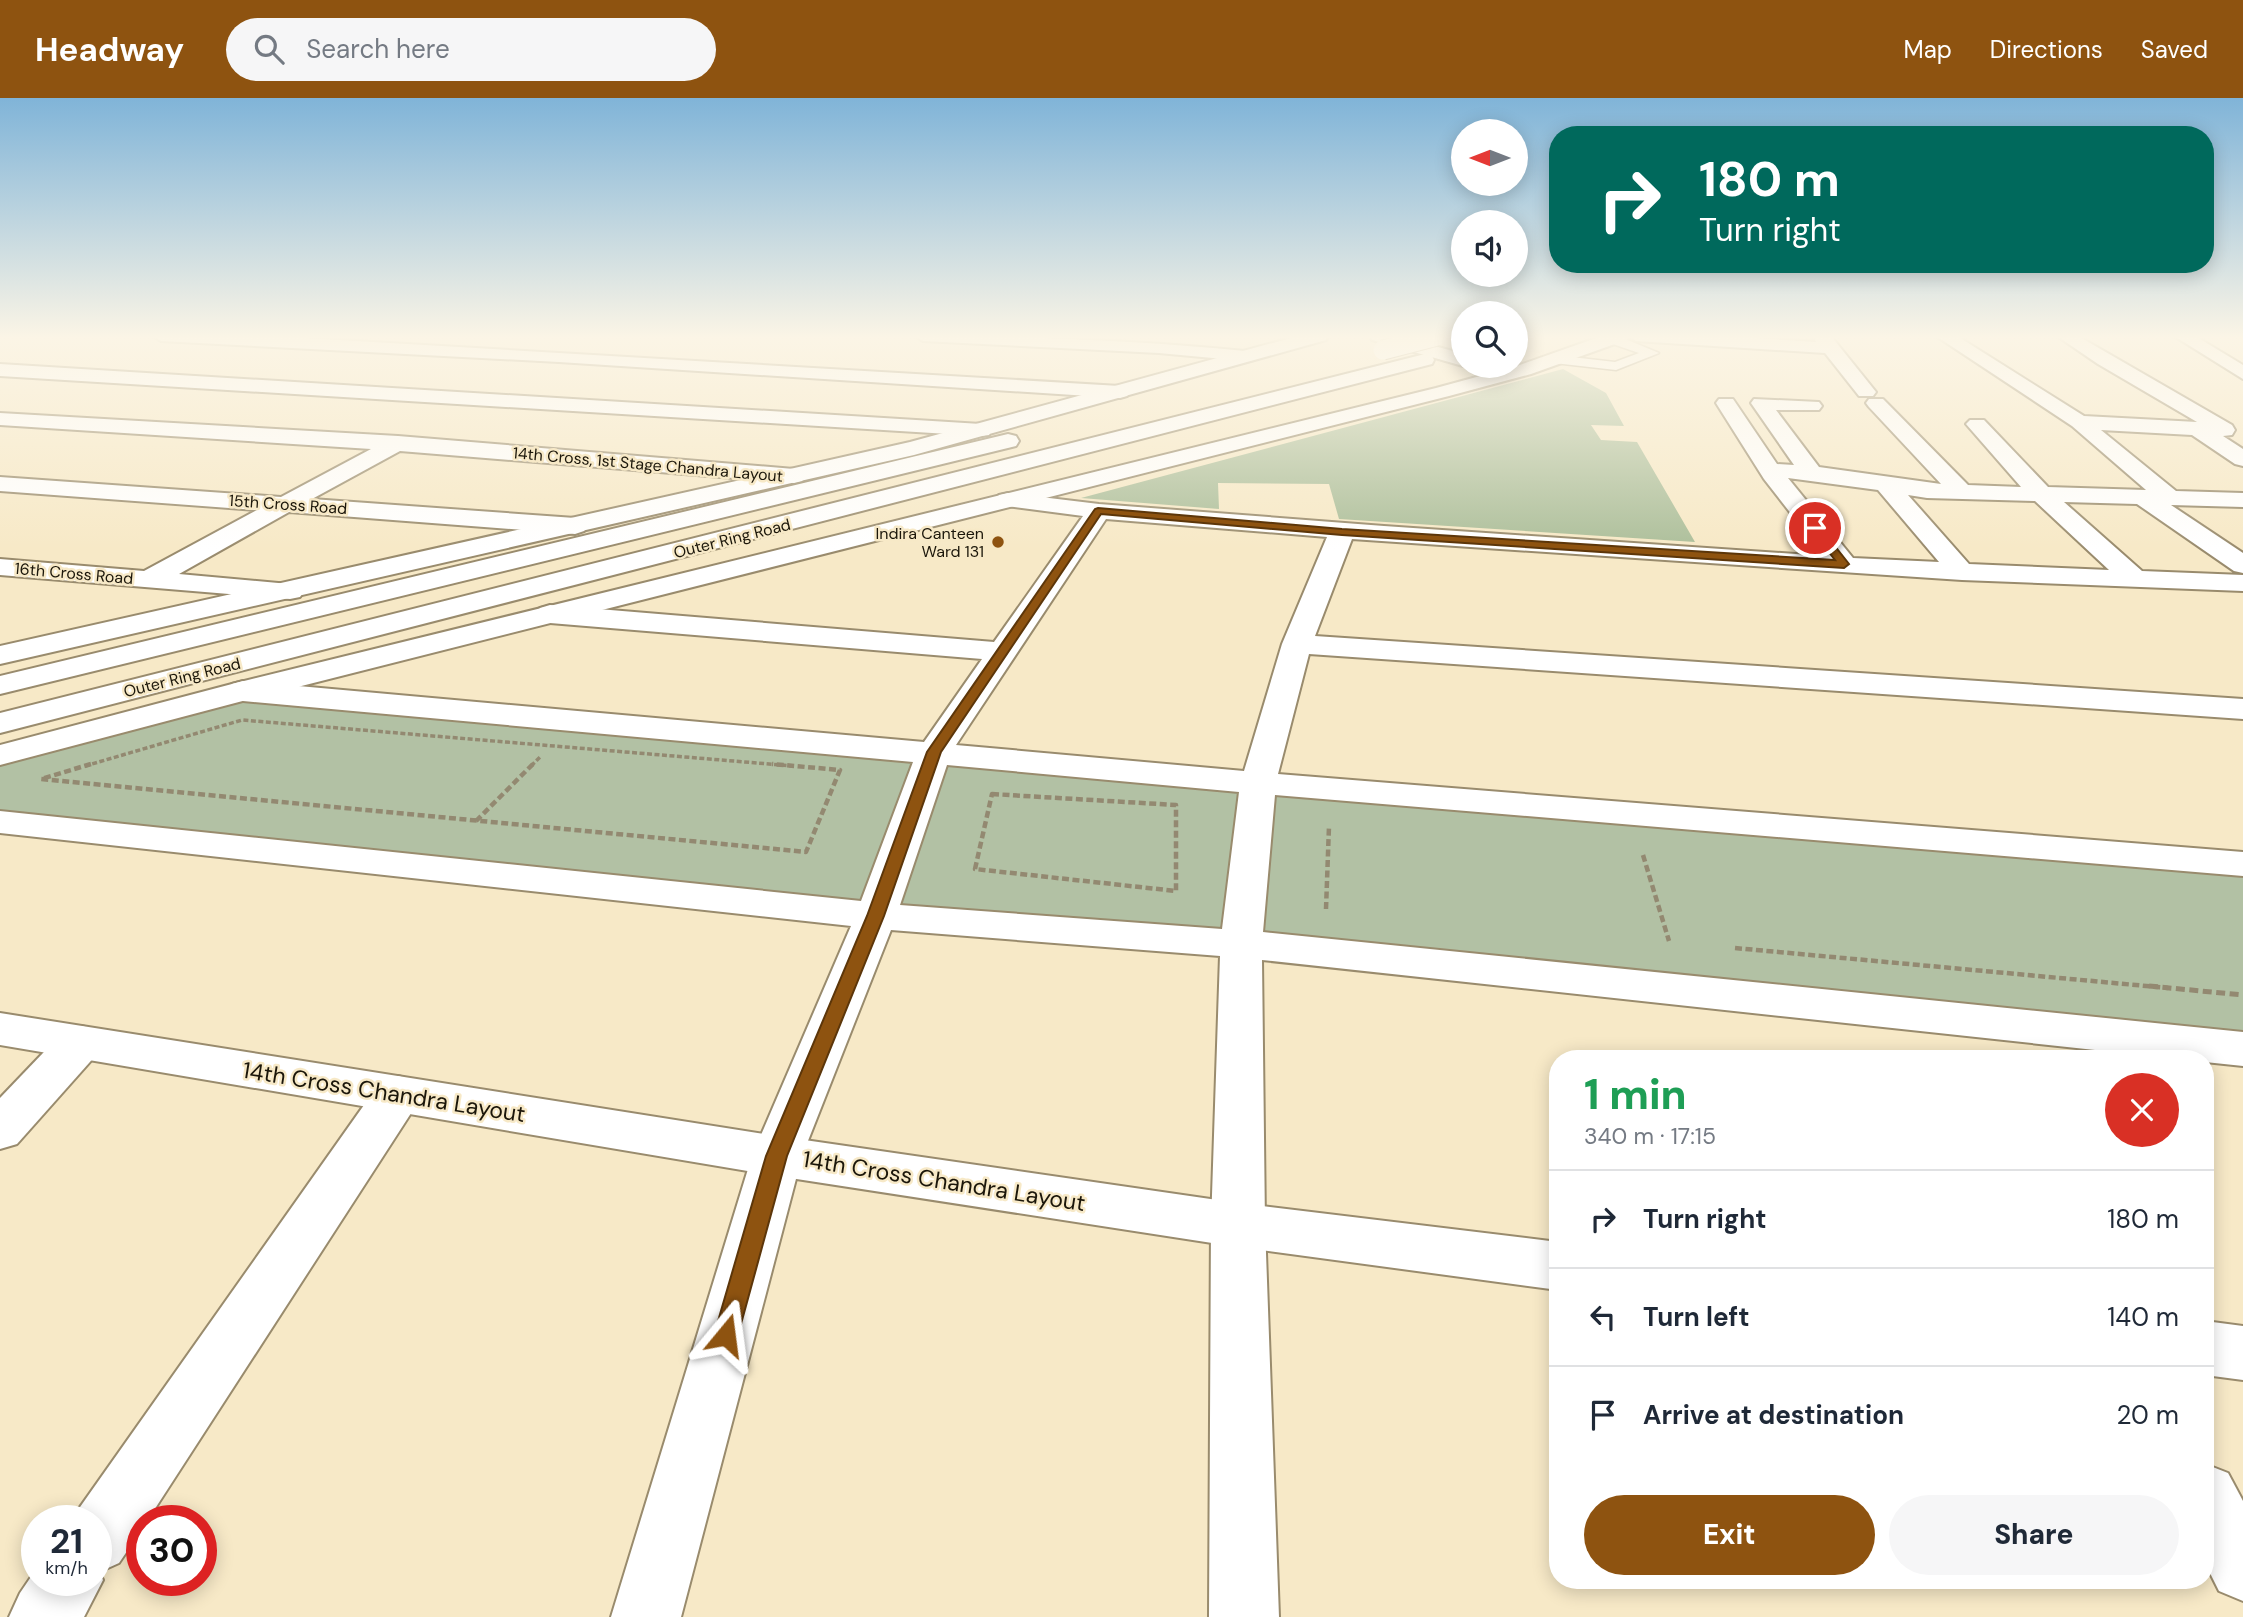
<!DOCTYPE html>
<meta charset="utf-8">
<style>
body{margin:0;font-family:"DM Sans",sans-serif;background:#f6f6f7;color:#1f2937;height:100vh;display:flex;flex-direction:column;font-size:26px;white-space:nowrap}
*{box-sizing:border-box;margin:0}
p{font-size:23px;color:#747a83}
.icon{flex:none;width:38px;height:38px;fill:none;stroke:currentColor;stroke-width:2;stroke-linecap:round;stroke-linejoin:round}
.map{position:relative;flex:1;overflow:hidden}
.panel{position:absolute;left:1549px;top:952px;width:665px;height:539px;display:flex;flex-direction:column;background:#fff;border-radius:28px;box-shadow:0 4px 18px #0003}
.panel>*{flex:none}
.top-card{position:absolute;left:1549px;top:28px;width:665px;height:147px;border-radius:28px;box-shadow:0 4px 18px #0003;background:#00695c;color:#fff;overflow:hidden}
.needle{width:46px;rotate:270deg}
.controls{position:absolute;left:1451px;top:21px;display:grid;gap:14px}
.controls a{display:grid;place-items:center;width:77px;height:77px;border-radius:50%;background:#fff;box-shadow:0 4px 18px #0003;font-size:35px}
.speed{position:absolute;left:21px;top:1407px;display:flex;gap:14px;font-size:35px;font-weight:700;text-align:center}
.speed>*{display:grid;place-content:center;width:91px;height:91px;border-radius:50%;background:#fff;box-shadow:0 4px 18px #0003;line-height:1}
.speed small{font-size:18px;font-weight:400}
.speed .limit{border:10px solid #d22;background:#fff;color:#111}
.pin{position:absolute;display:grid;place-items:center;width:60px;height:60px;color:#fff;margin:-30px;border:4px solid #fff;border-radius:50%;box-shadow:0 2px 7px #0007}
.me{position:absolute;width:77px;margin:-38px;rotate:16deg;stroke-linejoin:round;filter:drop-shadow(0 0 5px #0008)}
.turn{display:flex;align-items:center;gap:24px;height:147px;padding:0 35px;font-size:32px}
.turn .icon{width:91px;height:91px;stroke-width:2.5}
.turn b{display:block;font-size:49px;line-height:60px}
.round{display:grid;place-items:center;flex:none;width:74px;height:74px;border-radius:37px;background:#f6f6f7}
.headline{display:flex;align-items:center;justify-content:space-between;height:119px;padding:0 35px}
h1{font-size:42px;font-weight:800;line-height:52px;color:#1e9e55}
.button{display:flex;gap:14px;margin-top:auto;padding:14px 35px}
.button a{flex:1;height:80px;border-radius:42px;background:#8e5310;color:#fff;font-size:28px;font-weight:800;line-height:80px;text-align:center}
.button a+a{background:#f6f6f7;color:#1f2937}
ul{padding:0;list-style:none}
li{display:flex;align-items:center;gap:21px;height:98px;padding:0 35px;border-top:2px solid #e0e1e3}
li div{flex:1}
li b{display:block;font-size:26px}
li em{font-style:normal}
header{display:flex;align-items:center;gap:42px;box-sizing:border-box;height:98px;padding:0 35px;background:#8e5310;color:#fff}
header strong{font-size:33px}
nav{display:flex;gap:38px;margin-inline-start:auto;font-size:24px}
.search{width:490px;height:63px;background:#f6f6f7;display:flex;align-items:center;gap:18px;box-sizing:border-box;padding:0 24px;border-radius:38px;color:#747a83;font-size:26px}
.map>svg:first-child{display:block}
.green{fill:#b2c1a4}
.forest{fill:#adbf9b}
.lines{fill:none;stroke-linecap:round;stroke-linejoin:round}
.service-casing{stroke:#998b6d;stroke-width:3}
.minor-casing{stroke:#998b6d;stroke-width:4}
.tertiary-casing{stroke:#998b6d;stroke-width:4}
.trunk-casing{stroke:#998b6d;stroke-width:4}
.path-far2{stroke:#938971;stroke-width:3.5;stroke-dasharray:5 2.5;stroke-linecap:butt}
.path-far1{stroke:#938971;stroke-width:4.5;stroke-dasharray:7 3.5;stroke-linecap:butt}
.path{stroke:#938971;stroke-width:5;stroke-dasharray:9 4.5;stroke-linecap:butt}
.service{fill:#fff;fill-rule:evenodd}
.minor{fill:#fff;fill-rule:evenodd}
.tertiary{fill:#fff;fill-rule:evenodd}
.trunk{fill:#fff;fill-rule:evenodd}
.trunk-bridge-casing{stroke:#998b6d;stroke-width:21;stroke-linecap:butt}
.trunk-bridge{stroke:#fff;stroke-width:19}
.route{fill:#8e5310;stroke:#5c360a;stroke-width:2}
.poi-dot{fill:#8e5310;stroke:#f7e9c7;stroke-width:2.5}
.labels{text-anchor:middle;stroke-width:5;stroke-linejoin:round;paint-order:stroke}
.far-street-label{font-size:16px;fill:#1b160a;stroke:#f7e9c7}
.far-poi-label{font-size:16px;fill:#1b160a;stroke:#f7e9c7;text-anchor:end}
.near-street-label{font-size:23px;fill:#1b160a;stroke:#f7e9c7}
</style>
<header>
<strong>Headway</strong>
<div class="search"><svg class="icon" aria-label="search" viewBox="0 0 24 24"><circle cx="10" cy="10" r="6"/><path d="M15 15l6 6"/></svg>Search here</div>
<nav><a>Map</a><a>Directions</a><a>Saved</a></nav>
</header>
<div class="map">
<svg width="2243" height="1519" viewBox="0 0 2243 1519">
<rect width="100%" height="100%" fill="#f7e9c7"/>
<polygon class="green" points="243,593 2243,766 2243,951 0,724 0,657"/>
<polygon class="forest" points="1563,271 1606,295 1624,328 1591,327 1601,342 1637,344 1695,444 1339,421 1329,386 1218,385 1219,411 1081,400"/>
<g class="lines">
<defs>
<polygon id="service" points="1607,238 1618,238 1659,255 1616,272 1554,265 1547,261 1554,257 1615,264 1639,255 1607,244"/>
<g id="minor">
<polygon points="153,238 271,238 1120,288 1127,290 1130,294 1127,298 1120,300 559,264 161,243"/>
<path d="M915 238C1025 238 1135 242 1245 253L1254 258 1245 263 1159 255 923 243Z"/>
<polygon points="1628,238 1729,238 1816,244 1813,238 1831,238 1876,294 1873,298 1859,298 1825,255 1636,243"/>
<path d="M1936 238H1957L2084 318 2197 324 2098 266 2057 238H2078L2232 327 2235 332 2232 337 2223 338 2243 351V368L2235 366 2192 337 2101 332 2176 393 2243 395V409L2171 407 2243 455V475L2234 473 2137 406 2064 404 2142 473 2243 477V493L1962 482 1352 441 1315 538 2243 601V621L1309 556 1278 676 2243 754V778L1275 697 1263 834 2243 934V968L2205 964V961H2179L1262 862 1265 1127 1279 1519H1209L1211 1127 1220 858 891 832 802 1058 681 1519H611L752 1058 851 828 0 735V713L861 803 913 664 243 603 232 600 227 593 232 586 243 583 924 644 982 561 550 525 540 522 536 516 540 510 550 507 994 544 1083 418 999 407 996 402 999 397 1008 395 1099 406 1384 428 1824 458 1764 381 1716 305 1719 301H1733L1777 366 1794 367 1751 305 1754 301 1819 304 1822 308 1819 312H1776L1819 369 1941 386 1869 309 1866 305 1869 301H1883L1968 387 2021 389 1966 326 1970 322H1984L2048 389 2146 392 2072 328ZM1788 380 1878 392 1939 464 1853 460ZM1908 397 1927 400 2035 403 2109 472 1969 466ZM1106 421 1327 439 1282 546 1244 673 956 647ZM947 667 1239 694 1222 831 900 807Z"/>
<polygon points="2174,238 2195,238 2243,267 2243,281"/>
<polygon points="0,266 981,326 989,327 992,332 989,337 981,338 0,278"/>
<polygon points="0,315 398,338 794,371 802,373 806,378 802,383 794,385 400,353 312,401 575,420 584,423 588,428 584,433 575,436 289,414 179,476 300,487 304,493 300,499 290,501 0,477 0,461 144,473 257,412 0,393 0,379 281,399 371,351 0,327"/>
<polygon points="81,928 97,932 104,944 97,956 17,1046 0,1051 0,1000 65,932"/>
<polygon points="398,978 415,983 422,996 415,1009 147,1423 142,1423 142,1431 119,1465 99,1474 103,1482 84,1519 9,1519 20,1495 37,1470 37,1482 96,1482 96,1423 71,1423 73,1419 381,983"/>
<polygon points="2205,1366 2228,1375 2243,1403 2243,1503 2219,1493 2205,1465"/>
</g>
<g id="tertiary">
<polygon points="1298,238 1328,238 1326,242 914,357 0,566 0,548 910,344"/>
<polygon points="1370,238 1399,238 1463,256 1463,268 1372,242"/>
<polygon points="1602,238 1628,238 1626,242 1531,276 1449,298 254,600 0,667 0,647 232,586 1436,290 1517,268"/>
<polygon points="0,915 777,1038 1238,1105 1558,1144 1558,1192 1238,1149 777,1078 0,947"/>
<polygon points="2205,1223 2243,1228 2243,1282 2205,1277"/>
</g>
<g id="trunk">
<polygon points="1516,238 1526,238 1516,244"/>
<polygon points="1425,256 1432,258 1434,262 1432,266 0,635 0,615"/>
<polygon points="1008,336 1016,338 1019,343 1016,348 0,596 0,578"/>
</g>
</defs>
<use href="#service" class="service-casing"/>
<use href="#minor" class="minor-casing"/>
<use href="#tertiary" class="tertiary-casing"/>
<use href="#trunk" class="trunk-casing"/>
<g class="path-far2">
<polyline points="85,668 242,622 793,668"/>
<polyline points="531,668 541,658"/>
</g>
<g class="path-far1">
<polyline points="91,666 41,681 806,754 840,672 772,666"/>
<polygon points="992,696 1176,707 1176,793 975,771"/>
<polyline points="476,723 533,666"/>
<polyline points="1643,757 1669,843"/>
<polyline points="1326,811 1329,728"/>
<polyline points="1735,850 2168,890"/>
</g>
<polyline class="path" points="2149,888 2243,897"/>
<use href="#service" class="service"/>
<use href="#minor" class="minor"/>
<use href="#tertiary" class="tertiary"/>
<use href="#trunk" class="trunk"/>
<defs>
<polyline id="trunk-bridge" points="1383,252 1437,238"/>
</defs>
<use href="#trunk-bridge" class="trunk-bridge-casing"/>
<use href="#trunk-bridge" class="trunk-bridge"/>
</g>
<linearGradient id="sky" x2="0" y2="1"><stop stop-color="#80b4d8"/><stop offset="0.53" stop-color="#fbf5e6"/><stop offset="1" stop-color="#fbf5e6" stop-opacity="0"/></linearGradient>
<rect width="2243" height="451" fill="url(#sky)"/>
<polygon class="route" points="1098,410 1342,431 1835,462 1810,430 1815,427 1819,428 1849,466 1844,470 1342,437 1101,416 941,654 884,818 787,1058 738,1237 734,1245 726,1248 717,1245 714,1237 766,1058 867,818 927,654 1095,411"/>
<circle class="poi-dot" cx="998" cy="444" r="7"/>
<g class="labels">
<g class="far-street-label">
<text transform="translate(648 366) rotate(5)" y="6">14th Cross, 1st Stage Chandra Layout</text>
<text transform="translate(288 406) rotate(4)" y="6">15th Cross Road</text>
<text transform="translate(732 440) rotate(-14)" y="6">Outer Ring Road</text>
<text transform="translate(74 475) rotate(5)" y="6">16th Cross Road</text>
<text transform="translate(182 579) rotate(-14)" y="6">Outer Ring Road</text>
</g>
<g class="far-poi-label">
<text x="984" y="441">Indira Canteen<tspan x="984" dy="18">Ward 131</tspan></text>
</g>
<g class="near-street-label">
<text transform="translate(384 994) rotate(9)" y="8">14th Cross Chandra Layout</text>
<text transform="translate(944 1083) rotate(9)" y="8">14th Cross Chandra Layout</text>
</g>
</g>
</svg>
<div class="controls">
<a><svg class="needle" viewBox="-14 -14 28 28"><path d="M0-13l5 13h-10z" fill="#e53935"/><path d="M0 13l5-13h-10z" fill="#747a83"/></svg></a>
<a><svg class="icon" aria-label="sound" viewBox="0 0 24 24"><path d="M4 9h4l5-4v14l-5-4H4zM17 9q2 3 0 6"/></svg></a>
<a><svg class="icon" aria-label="search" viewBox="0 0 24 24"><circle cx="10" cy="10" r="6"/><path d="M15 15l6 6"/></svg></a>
</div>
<div class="speed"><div>21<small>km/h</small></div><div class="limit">30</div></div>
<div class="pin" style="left:1815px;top:430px;background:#d93025"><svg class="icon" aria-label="arrive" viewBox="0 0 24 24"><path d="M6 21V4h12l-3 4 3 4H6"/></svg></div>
<svg class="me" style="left:726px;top:1237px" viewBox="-20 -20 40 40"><path d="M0-17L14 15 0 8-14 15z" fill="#8e5310" stroke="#fff" stroke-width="4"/></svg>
<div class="top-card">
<div class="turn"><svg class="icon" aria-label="right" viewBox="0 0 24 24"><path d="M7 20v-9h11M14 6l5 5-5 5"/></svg><div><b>180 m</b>Turn right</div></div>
</div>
<section class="panel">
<div class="headline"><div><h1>1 min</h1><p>340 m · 17:15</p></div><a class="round" style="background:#d93025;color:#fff"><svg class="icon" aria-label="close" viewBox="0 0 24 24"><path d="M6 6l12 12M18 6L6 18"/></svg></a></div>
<ul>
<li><svg class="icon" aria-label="right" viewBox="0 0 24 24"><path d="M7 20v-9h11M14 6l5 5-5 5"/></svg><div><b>Turn right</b></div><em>180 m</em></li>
<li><svg class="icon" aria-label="left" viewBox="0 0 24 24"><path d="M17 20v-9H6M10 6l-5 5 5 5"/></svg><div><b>Turn left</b></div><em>140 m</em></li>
<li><svg class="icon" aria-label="arrive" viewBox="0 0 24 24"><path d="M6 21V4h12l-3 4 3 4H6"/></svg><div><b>Arrive at destination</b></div><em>20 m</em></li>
</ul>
<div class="button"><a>Exit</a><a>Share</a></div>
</section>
</div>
